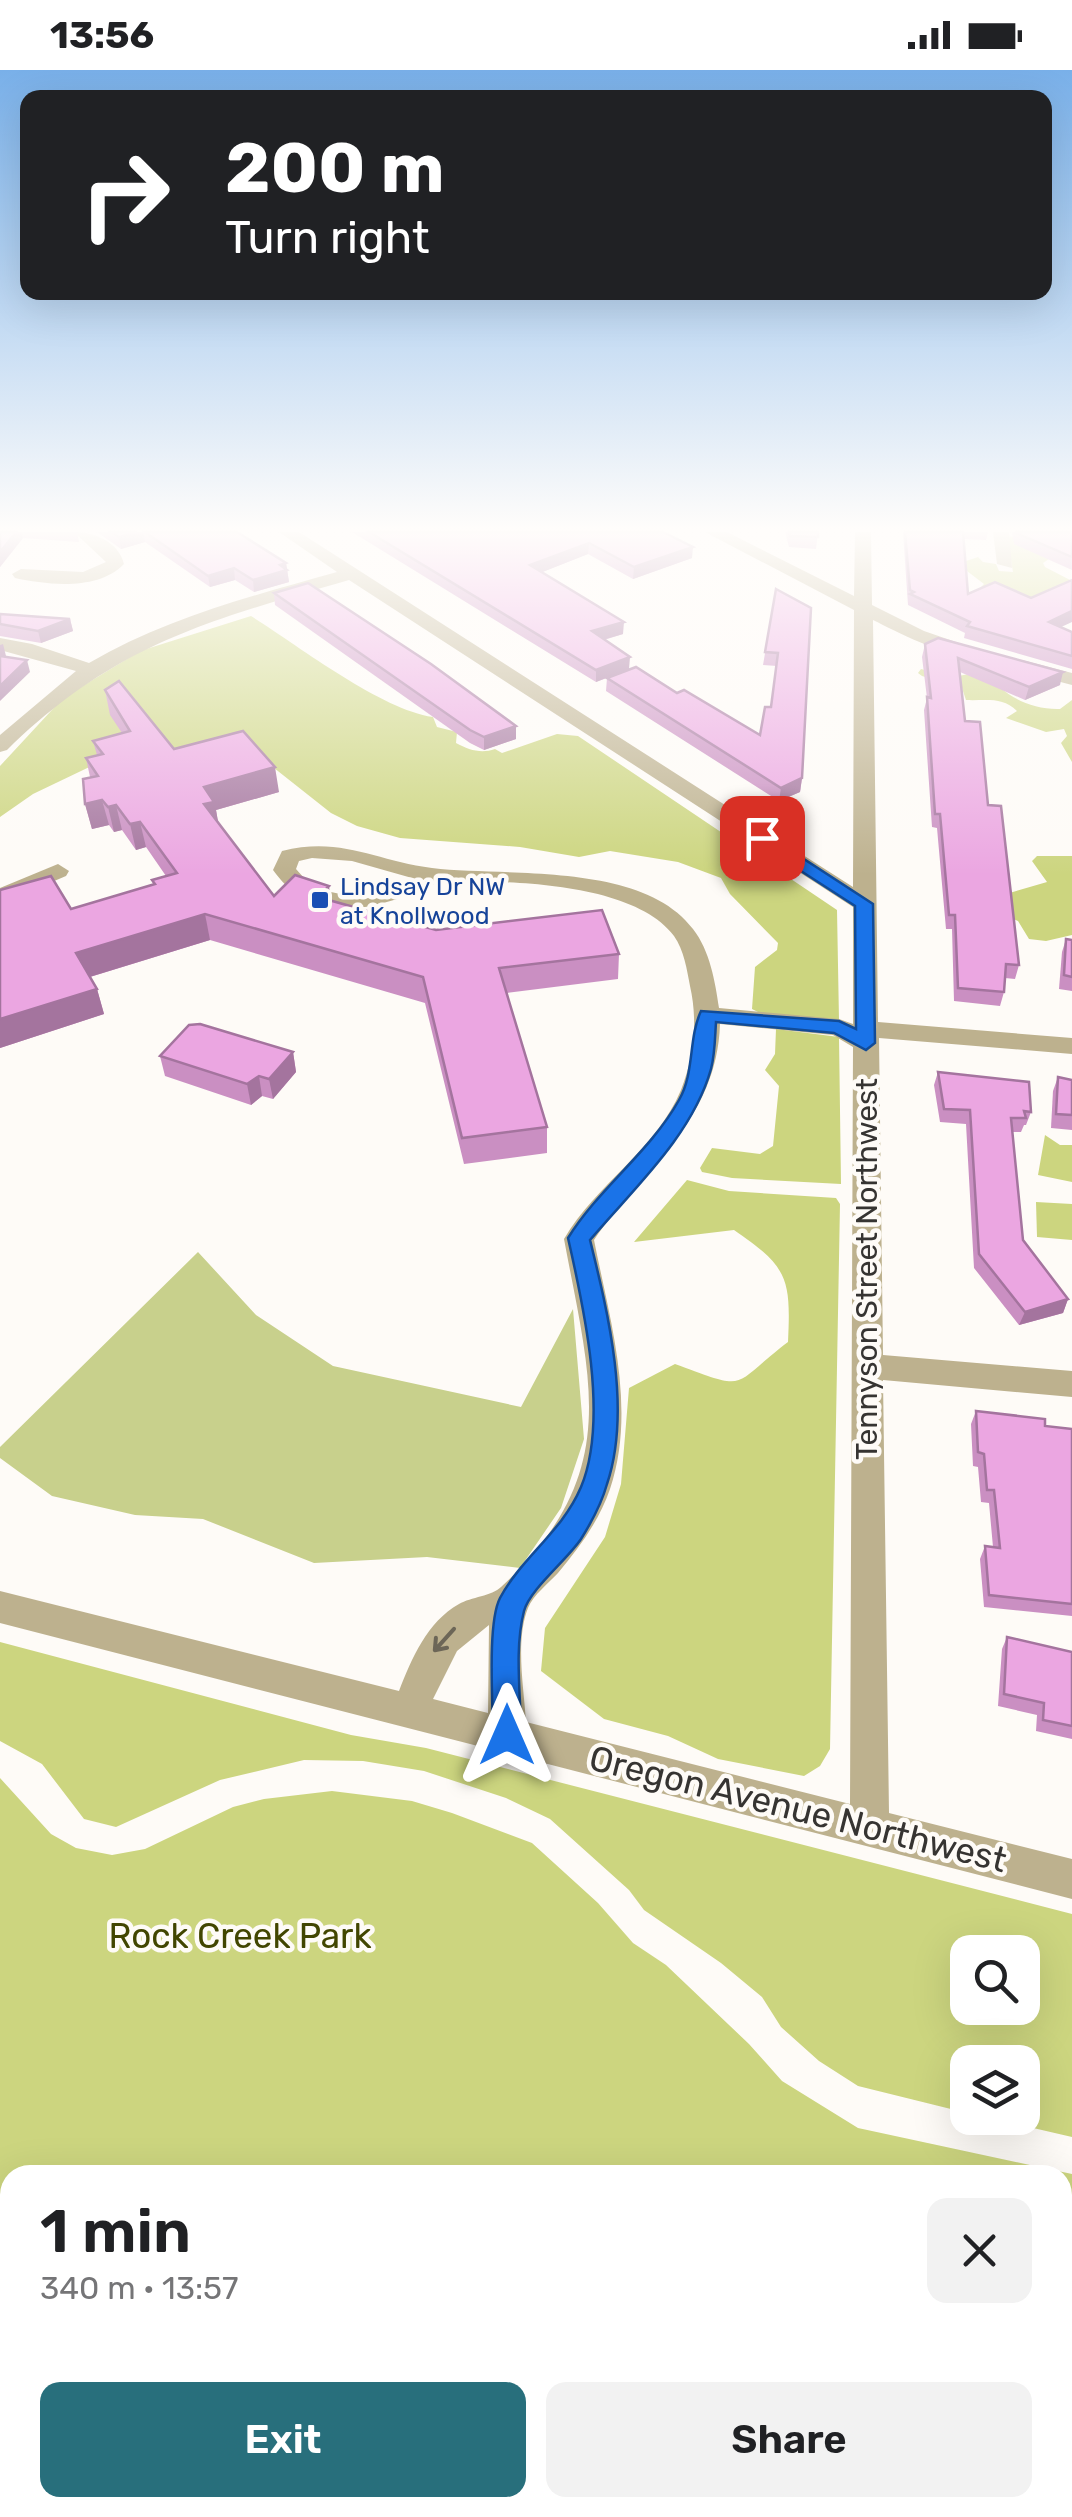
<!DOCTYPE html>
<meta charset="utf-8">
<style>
body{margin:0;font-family:Rubik,sans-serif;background:#f2f2f2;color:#202124;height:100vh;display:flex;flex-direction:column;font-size:38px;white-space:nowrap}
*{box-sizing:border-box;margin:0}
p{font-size:32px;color:#757577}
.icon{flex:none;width:55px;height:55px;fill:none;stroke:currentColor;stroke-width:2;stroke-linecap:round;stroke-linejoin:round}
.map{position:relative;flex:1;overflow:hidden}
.panel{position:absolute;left:0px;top:2095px;width:1072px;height:352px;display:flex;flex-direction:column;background:#fff;border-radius:30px 30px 0 0;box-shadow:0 10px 40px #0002}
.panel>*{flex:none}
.hud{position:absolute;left:20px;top:20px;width:1032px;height:210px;border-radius:20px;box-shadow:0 10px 40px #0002;background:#202124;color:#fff;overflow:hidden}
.tools{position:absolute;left:950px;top:1865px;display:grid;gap:20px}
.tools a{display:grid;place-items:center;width:90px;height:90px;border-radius:20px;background:#fff;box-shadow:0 10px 40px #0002;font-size:50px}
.pin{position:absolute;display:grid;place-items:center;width:85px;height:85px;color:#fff;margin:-42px;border-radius:20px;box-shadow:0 5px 15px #0006}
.me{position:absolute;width:110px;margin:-55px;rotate:0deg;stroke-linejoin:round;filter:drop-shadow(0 0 8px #0008)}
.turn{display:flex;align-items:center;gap:35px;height:210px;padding:0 40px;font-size:45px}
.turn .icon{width:130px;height:130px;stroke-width:2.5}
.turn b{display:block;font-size:70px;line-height:85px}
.round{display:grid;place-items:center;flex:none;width:105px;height:105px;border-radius:20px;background:#f2f2f2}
.overview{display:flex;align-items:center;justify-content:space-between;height:170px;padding:0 40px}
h1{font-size:60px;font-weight:600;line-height:75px}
.cta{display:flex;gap:20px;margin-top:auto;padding:20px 40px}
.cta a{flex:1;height:115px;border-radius:20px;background:#286f7c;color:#fff;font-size:40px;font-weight:600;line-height:115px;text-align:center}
.cta a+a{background:#f2f2f2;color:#202124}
.status{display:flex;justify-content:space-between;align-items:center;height:70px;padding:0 50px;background:#fff;direction:ltr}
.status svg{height:28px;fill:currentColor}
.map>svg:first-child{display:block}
.green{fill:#c8d08c}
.forest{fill:#ccd57f;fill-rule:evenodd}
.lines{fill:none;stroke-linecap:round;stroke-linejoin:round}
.minor{fill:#bdb18e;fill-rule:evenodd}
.wall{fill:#ca8fc2}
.shaded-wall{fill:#a4749e}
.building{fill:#eba6e1;stroke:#a4749e;stroke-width:2.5}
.oneway{stroke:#6c6657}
.route{fill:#1a73e8;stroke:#114b97;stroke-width:2.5}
.transit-dot{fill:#1a4fb4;stroke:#fefbf7;stroke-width:4}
.labels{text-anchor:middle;stroke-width:9;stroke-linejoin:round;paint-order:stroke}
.far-transit-label{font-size:25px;fill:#164399;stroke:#fefbf7;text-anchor:start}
.street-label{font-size:30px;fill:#363432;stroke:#fefbf7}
.near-street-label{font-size:35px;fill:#363432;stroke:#fefbf7}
.near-park-label{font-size:35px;fill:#424601;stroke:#fefbf7}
</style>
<div class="status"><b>13:56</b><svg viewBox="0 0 49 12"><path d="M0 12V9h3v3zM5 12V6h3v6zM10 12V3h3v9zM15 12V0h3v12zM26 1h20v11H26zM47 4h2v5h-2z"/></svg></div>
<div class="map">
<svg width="1072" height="2447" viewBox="0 0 1072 2447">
<rect width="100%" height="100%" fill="#fefbf7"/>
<polygon class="green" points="198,1182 256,1245 333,1296 521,1337 573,1239 584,1369 561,1438 520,1498 427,1487 314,1493 203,1449 135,1445 52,1426 0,1388 0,1377"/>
<g class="forest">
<polygon points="1019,466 1049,489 1043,493 1045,497 1072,511 1072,546 978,520 984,514 967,501 966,491 978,487 983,492 996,494 999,501 1013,502 1007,467"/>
<path d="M251 546C299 576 380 639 433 647L437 657 457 662 456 673C469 680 481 684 495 679L502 683 557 664 578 666 837 840 839 950 764 945 752 939 755 897 777 880 778 873 730 824 721 808 678 792 610 781 579 787 520 777 400 768 357 756 331 743 269 694 193 686 158 671 104 690 33 724 0 747V696L63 628 140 581Z"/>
<path d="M921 599 952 607 987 601C1002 626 1031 640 1060 639L1072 630V692L1061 673 1067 666 1064 659 1046 662 1006 648 1017 641C1002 626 986 631 966 630L962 618 922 606 918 603Z"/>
<polygon points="1037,786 1072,786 1072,865 1046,871 1029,869 1018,851 1004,845 1006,824 1047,812 1032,791"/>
<polygon points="776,959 839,967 841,1114 732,1108 702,1102 700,1098 712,1078 760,1084 773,1076 779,1016 765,1000 775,984"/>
<polygon points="1045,1065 1060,1075 1072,1075 1072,1112 1038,1105"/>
<path d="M687 1110 729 1121 836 1128 840 1134 830 1679 820 1696 804 1706 718 1689 668 1666 604 1649 541 1601 545 1558 605 1467 621 1414 629 1318 675 1294C751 1322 729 1317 788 1272 791 1208 788 1197 734 1160L634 1172Z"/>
<polygon points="1036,1132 1072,1134 1072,1170 1037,1167"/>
<path d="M0 1572 351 1665 426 1678 1072 1844V2067L990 2048H1022V1992H968L967 2043 858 2016 819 1991 781 1957 762 1927 721 1893 644 1840 629 1820 550 1749 506 1728 424 1701 363 1691 304 1690 220 1710 116 1757 84 1749 42 1694 0 1671ZM968 1882H1022V1938H968Z"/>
<path d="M0 1708 51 1764 76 1778 112 1785 145 1779 233 1737 264 1729 332 1721 412 1731 452 1743 532 1773 598 1833 633 1873 666 1895 749 1974 782 2011 858 2058 1072 2104V2447H0ZM10 2105H1062V2438H10Z"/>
</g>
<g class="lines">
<g class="minor">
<path d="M74 462C94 462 119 472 124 494 98 521 48 515 15 508L12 504 21 499 83 502 106 492Z"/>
<path d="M279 462H299L853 817 854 540 705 462H727L854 526 855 462H871L872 535 924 561 982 581 980 585C950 590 899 563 873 550L878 952 1072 968V984L879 968 883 1285 1072 1301V1327L883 1310 889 1743 1072 1789V1829L0 1553V1521L399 1621C412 1588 427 1552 459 1534 471 1527 492 1526 501 1517 623 1404 591 1314 564 1169 596 1114 656 1080 681 1020 694 987 698 951 690 916 687 900 684 880 674 866 634 812 505 810 444 812 432 813 420 821 409 825 386 833 359 841 335 838 307 835 289 822 273 800L282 781C342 766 375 791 432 798 505 807 642 791 693 859 710 881 715 911 719 938L839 949 853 954V837L349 510C207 551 116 574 7 680L0 682V665L76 601 0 580V568L32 574 89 593C166 548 252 526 337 502ZM312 788 352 791 412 808C372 825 327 837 296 799L299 791ZM720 954 833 965 853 977 850 1734 526 1652C524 1618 515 1571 528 1538 533 1525 549 1513 558 1503 579 1478 599 1451 610 1419 637 1338 610 1251 594 1170 644 1098 717 1050 720 954ZM489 1555 488 1643 433 1629 457 1581Z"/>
<polygon points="993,462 1009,462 1012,498 997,494"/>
<polygon points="1022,590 1072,603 1072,615 1015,600 1015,592"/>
<polygon points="58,794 69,801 66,806 0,834 0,818"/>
</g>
</g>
<g class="wall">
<polygon points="0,462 77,462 79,472 23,468 0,497"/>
<polygon points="97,462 237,462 286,493 289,512 254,522 235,510 210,517 145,472 121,479"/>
<polygon points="352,462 663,462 692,488 633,509 588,484 542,502 623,564 604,570 629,599 760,665 771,637 777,596 763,595 776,519 802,708 800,722 779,731 606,621 607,608 617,604 596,612"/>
<polygon points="785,462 818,462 816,479 789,477"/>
<polygon points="903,462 988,462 986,470 964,469 968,524 1072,562 1072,599 964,568 965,563 908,535"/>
<polygon points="1012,462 1072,462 1072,500 1014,474"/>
<polygon points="274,523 516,669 484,680 470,673 275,535"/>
<polygon points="0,544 70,549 73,561 41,573 0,566"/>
<polygon points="925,574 1060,615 1025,630 960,602 965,651 988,735 1019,895 1015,909 1005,908 1004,922 1000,936 954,931 952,859 946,859 937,758 932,757 924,640 927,628 922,587"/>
<polygon points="105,620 174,679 279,722 216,740 218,752 274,826 331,831 436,860 619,884 618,909 507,923 547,1057 547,1083 464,1094 425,933 210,870 90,907 97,919 104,944 0,978 0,820 71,839 153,815 152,810 166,806 146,777 136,780 122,760 114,762 109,755 92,759 85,734 90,707 86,688 97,685 93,671 122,663 110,645"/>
<polygon points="1066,869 1072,870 1072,921 1059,919 1062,882"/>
<polygon points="293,982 296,1002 273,1029 262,1026 251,1035 165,1006 160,986"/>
<polygon points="938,1002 1031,1042 1026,1055 1024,1055 1021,1062 1012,1062 1023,1170 1068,1229 1063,1243 1019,1255 974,1198 966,1054 940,1052 934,1015"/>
<polygon points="1058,1007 1072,1010 1072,1060 1051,1058 1053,1021"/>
<polygon points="976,1341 1045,1356 1072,1359 1072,1546 984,1537 980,1489 985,1476 993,1477 989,1433 981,1432 978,1397 973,1396 971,1354"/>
<polygon points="1007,1567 1072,1582 1072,1669 1036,1661 1037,1645 998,1636 1002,1579"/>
</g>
<g class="shaded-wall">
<polygon points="16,462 22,462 23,468 0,497 0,482"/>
<polygon points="137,462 143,462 145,472 121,479 119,467"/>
<polygon points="589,473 588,484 530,507 530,495"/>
<polygon points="693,477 692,488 633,509 634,497"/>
<polygon points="286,493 289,512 254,522 253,510"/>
<polygon points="234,498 235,510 210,517 208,506"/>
<polygon points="1072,541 1072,552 1046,564 1049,552"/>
<polygon points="70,549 73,561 41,573 38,561"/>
<polygon points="624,552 623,564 592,573 592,561"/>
<polygon points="3,574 6,586 0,588 0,575"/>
<polygon points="630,587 629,599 596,612 596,600"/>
<polygon points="27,590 30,602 0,631 0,616"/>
<polygon points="1063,602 1060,615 1025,630 1029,617"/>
<polygon points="516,656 516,669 484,680 484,667"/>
<polygon points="275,697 279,722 216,740 219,757 204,734 204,717"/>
<polygon points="802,708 800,722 779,731 781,718"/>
<polygon points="102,730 109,755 92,759 85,734"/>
<polygon points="116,735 122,760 114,762 108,737"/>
<polygon points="140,752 146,777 136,780 130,754"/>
<polygon points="329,816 332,841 318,827"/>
<polygon points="205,844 210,870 83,909 76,883"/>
<polygon points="97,919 104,944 0,978 0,949"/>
<polygon points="293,982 296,1002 273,1029 269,1009"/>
<polygon points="259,1006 262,1026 251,1035 247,1014"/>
<polygon points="1068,1229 1063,1243 1019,1255 1025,1242"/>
</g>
<g class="building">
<polygon points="0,462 16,462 0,482"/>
<polygon points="111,462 137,462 119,467"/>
<polygon points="145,462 237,462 286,493 280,495 287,500 253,510 234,498 208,506"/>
<polygon points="369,462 663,462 693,477 634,497 589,473 530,495 624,552 592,561 630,587 596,600"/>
<polygon points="789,462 818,462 818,467 790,466"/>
<polygon points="905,462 963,462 968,524 995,512 1031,528 1072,510 1072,541 1049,552 1072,562 1072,586 967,556 970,552 910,524 914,522 910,520"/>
<polygon points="1016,462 1072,462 1072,487 1016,463"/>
<polygon points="308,513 431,594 516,656 484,667 470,660 274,523"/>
<polygon points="776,519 811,538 802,708 781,718 607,608 636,597 677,623 684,620 760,665 765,637 771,637 778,583 765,582"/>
<polygon points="0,544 70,549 38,561 0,554"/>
<polygon points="938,568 1063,602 1029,617 958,588 965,651 980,652 988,735 1001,736 1019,895 1006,894 1004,922 958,918 955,845 949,845 940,744 935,744 927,627 931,628 925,574"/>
<polygon points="0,586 27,590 0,616"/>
<polygon points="119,611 174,679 243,661 275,697 204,717 214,732 204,734 274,826 295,805 329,816 318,827 436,860 602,840 619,884 499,898 547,1057 462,1068 423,907 205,844 76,883 97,919 0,949 0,820 51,806 71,839 155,814 152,810 177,803 140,752 130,754 116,735 108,737 102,730 85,734 83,709 98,706 86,688 103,684 93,671 130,661 105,620"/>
<polygon points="1066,869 1072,870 1072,907 1064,905"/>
<polygon points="200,954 293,982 269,1009 259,1006 247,1014 160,986 189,955"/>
<polygon points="938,1002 1029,1012 1031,1042 1024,1041 1026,1048 1011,1048 1023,1170 1068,1229 1025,1242 979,1184 970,1040 944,1039"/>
<polygon points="1058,1007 1072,1010 1072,1045 1056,1044"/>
<polygon points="976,1341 1045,1349 1045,1356 1072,1359 1072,1534 989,1525 985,1476 1000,1478 994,1420 987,1420 984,1384 978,1382"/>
<polygon points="1007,1567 1072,1582 1072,1656 1043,1650 1044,1633 1004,1624"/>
</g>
<defs><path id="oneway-shaft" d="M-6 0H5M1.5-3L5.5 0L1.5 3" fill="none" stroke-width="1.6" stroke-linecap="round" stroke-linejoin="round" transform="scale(2.5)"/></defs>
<use class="oneway" href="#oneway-shaft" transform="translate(444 1570) rotate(132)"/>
<linearGradient id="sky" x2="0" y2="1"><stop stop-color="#79b0e9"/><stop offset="0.57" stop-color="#fffdfb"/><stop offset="1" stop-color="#fffdfb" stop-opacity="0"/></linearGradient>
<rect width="1072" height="805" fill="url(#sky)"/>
<path class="route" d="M756 765H767L873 834 875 973 866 980 834 963 716 952C715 967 715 984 711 999 692 1066 634 1118 590 1170 608 1243 632 1340 607 1414 602 1432 591 1453 581 1469 567 1490 530 1519 524 1541 514 1580 521 1626 521 1665L517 1674 507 1678 497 1674 493 1665C493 1634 487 1553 500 1528 522 1487 562 1462 581 1417 609 1350 584 1238 568 1168 599 1118 650 1082 679 1030 695 1002 688 969 701 941L839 951 856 959 855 836 756 772Z"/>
<rect class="transit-dot" x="310" y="820" width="20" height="20" rx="5"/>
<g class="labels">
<g class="far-transit-label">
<text x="340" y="825">Lindsay Dr NW<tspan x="340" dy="29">at Knollwood</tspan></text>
</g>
<g class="street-label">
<text transform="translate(867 1199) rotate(-90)" y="10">Tennyson Street Northwest</text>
</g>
<g class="near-street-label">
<text transform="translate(798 1739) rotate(14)" y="12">Oregon Avenue Northwest</text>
</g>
<g class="near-park-label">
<text x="240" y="1878">Rock Creek Park</text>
</g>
</g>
</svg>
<div class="tools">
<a><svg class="icon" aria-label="search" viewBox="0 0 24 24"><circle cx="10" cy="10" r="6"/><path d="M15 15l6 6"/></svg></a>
<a><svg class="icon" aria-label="layers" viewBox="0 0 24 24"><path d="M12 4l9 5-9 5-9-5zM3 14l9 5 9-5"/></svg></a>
</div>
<div class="pin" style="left:762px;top:768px;background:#d93025"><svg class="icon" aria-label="arrive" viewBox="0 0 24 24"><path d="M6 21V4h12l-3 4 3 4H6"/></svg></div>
<svg class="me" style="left:507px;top:1665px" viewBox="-20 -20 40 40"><path d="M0-17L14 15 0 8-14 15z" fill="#1a73e8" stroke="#fff" stroke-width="4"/></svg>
<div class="hud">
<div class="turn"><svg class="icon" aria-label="right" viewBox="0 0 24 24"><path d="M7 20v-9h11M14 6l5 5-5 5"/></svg><div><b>200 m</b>Turn right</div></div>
</div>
<section class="panel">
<div class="overview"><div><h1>1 min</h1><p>340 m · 13:57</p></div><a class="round"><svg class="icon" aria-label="close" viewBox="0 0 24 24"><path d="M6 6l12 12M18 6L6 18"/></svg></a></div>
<div class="cta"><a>Exit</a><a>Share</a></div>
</section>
</div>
